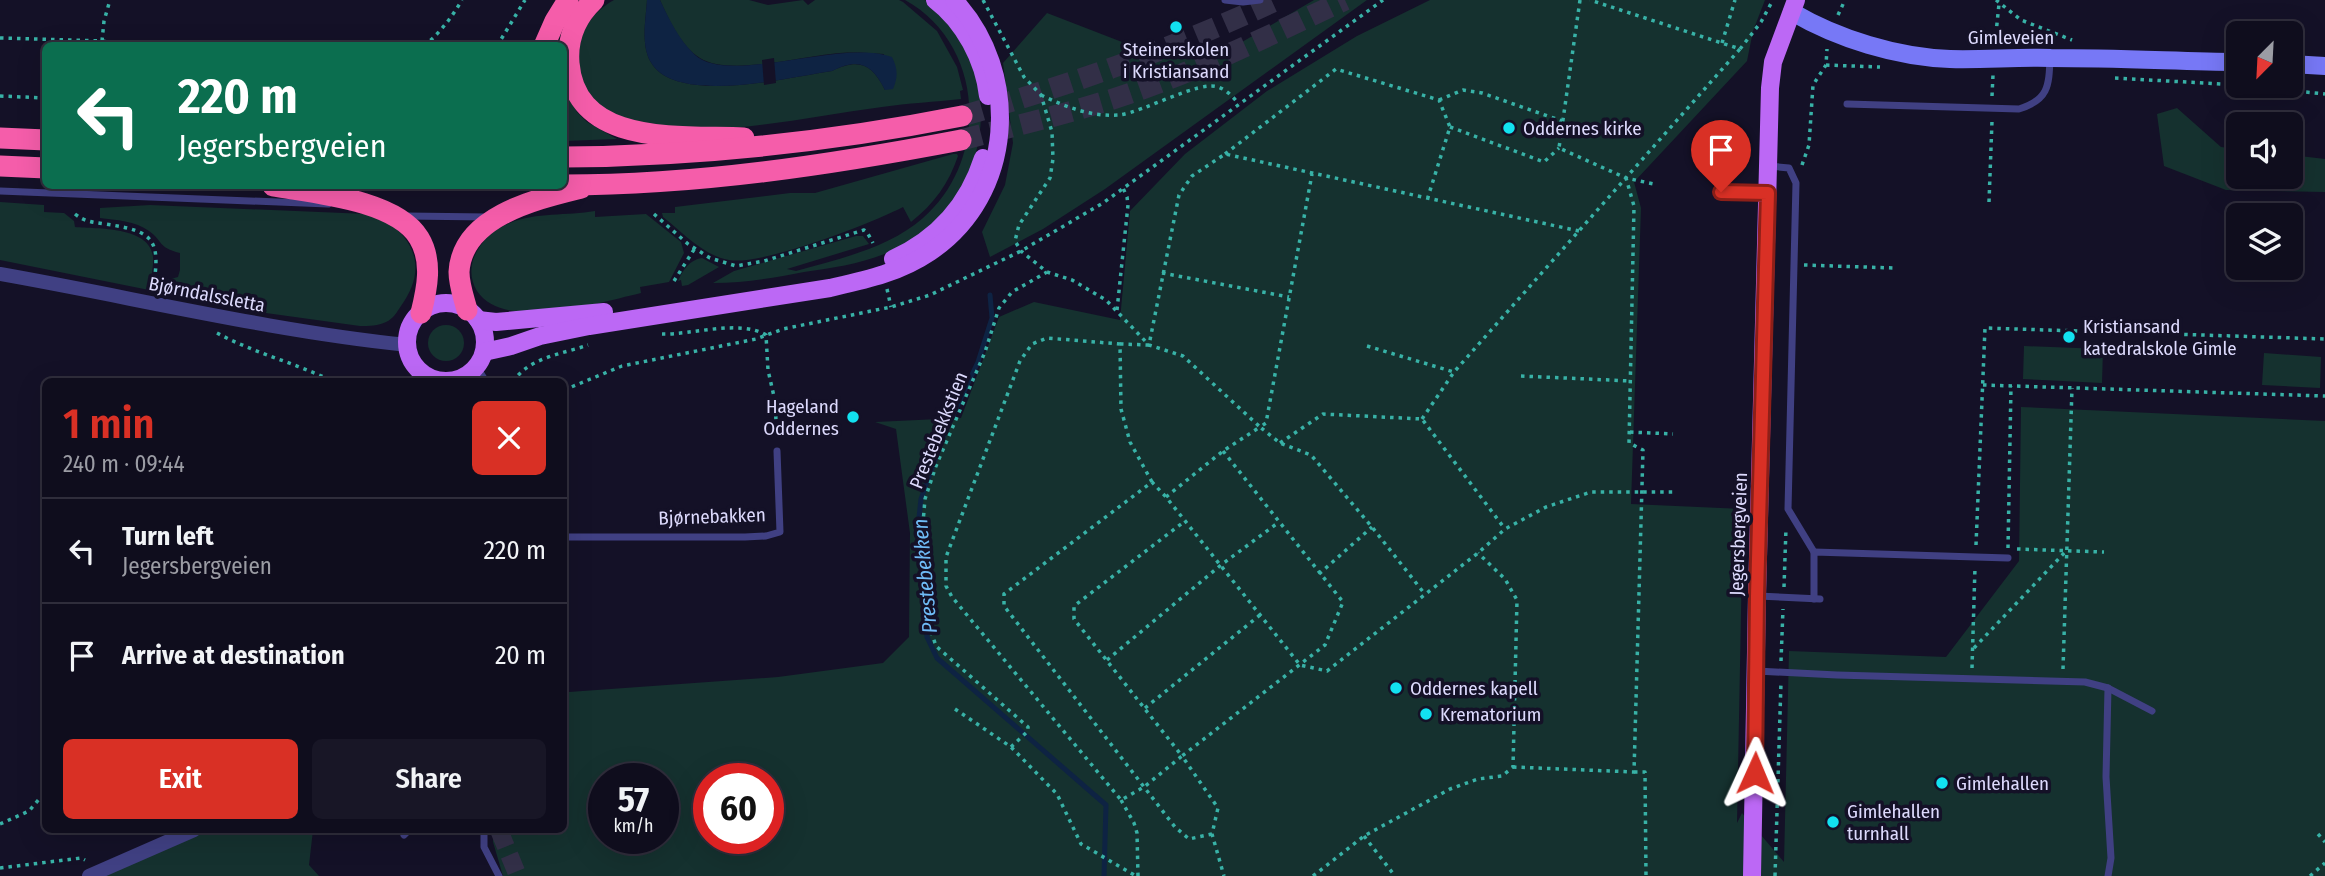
<!DOCTYPE html>
<meta charset="utf-8">
<style>
body{margin:0;font-family:"Fira Sans Condensed",sans-serif;background:#181626;color:#f1f3f6;height:100vh;display:flex;flex-direction:column;font-size:26px;white-space:nowrap}
*{box-sizing:border-box;margin:0}
p{font-size:23px;color:#9b9ca4}
.icon{flex:none;width:38px;height:38px;fill:none;stroke:currentColor;stroke-width:2;stroke-linecap:round;stroke-linejoin:round}
.map{position:relative;flex:1;overflow:hidden}
.details{position:absolute;left:42px;top:378px;width:525px;height:455px;display:flex;flex-direction:column;background:#0f0d1d;border-radius:10px;box-shadow:0 7px 28px #0002,0 0 0 2px #2f2d3b}
.details>*{flex:none}
.hud{position:absolute;left:42px;top:42px;width:525px;height:147px;border-radius:10px;box-shadow:0 7px 28px #0002,0 0 0 2px #2f2d3b;background:#0b6e4f;color:#fff;overflow:hidden}
.needle{width:46px;rotate:204deg}
.buttons{position:absolute;left:2226px;top:21px;display:grid;gap:14px}
.buttons a{display:grid;place-items:center;width:77px;height:77px;border-radius:10px;background:#0f0d1d;box-shadow:0 7px 28px #0002,0 0 0 2px #2f2d3b;font-size:35px}
.speed{position:absolute;left:588px;top:763px;display:flex;gap:14px;font-size:35px;font-weight:700;text-align:center}
.speed>*{display:grid;place-content:center;width:91px;height:91px;border-radius:50%;background:#0f0d1d;box-shadow:0 7px 28px #0002,0 0 0 2px #2f2d3b;line-height:1}
.speed small{font-size:18px;font-weight:400}
.speed .limit{border:10px solid #d22;background:#fff;color:#111}
.pin{position:absolute;display:grid;place-items:center;width:60px;height:60px;color:#fff;margin:-72px -30px;border-radius:50% 50% 50% 0;rotate:-45deg;box-shadow:0 0 7px #0007}
.pin .icon{rotate:45deg}
.me{position:absolute;width:77px;margin:-38px;rotate:1deg;stroke-linejoin:round;filter:drop-shadow(0 0 5px #0008)}
.turn{display:flex;align-items:center;gap:24px;height:147px;padding:0 21px;font-size:32px}
.turn .icon{width:91px;height:91px;stroke-width:2.5}
.turn b{display:block;font-size:49px;line-height:60px}
.round{display:grid;place-items:center;flex:none;width:74px;height:74px;border-radius:10px;background:#181626}
.headline{display:flex;align-items:center;justify-content:space-between;height:119px;padding:0 21px}
h1{font-size:42px;font-weight:600;line-height:52px;color:#d93025}
.button{display:flex;gap:14px;margin-top:auto;padding:14px 21px}
.button a{flex:1;height:80px;border-radius:10px;background:#d93025;color:#fff;font-size:28px;font-weight:600;line-height:80px;text-align:center}
.button a+a{background:#181626;color:#f1f3f6}
ul{padding:0;list-style:none}
li{display:flex;align-items:center;gap:21px;height:105px;padding:0 21px;border-top:2px solid #2f2d3b}
li div{flex:1}
li b{display:block;font-size:26px}
li em{font-style:normal}
.map>svg:first-child{display:block}
.green{fill:#15312f;fill-rule:evenodd}
.water{fill:#0e2343}
.pier{fill:#141127}
.lines{fill:none;stroke-linecap:round;stroke-linejoin:round}
.stream{stroke:#0e2343;stroke-width:5}
.primary-tunnel{stroke:#322f47;stroke-width:18;stroke-dasharray:18 9;stroke-linecap:butt}
.highway-tunnel{stroke:#322f47;stroke-width:21;stroke-dasharray:21 10;stroke-linecap:butt}
.path{stroke:#38b2a7;stroke-width:3.5;stroke-dasharray:3.5 5;stroke-linecap:butt}
.lane{stroke:#404083;stroke-width:7}
.street{stroke:#404083;stroke-width:14}
.secondary{stroke:#7778f6;stroke-width:18}
.primary{stroke:#bc68f5;stroke-width:18}
.highway{stroke:#f55daa;stroke-width:21}
.route-casing{stroke:#8d1f18;stroke-width:18}
.route{stroke:#d93025;stroke-width:12}
.poi-dot{fill:#12e1f0;stroke:#141127;stroke-width:2.5}
.labels{text-anchor:middle;stroke-width:7;stroke-linejoin:round;paint-order:stroke}
.street-label{font-size:19px;fill:#dddafd;stroke:#141127}
.poi-label{font-size:19px;fill:#dddafd;stroke:#141127;text-anchor:start}
.water-label{font-size:21px;font-style:italic;fill:#6fbbf6;stroke:#141127}
</style>
<div class="map">
<svg width="2325" height="876" viewBox="0 0 2325 876">
<rect width="100%" height="100%" fill="#141127"/>
<g class="green">
<path d="M614 0H647C646 19 640 47 652 64 679 105 790 77 832 71 859 58 872 64 885 90L884 54C869 53 855 52 840 53 805 55 730 77 700 58 681 46 669 20 660 0H749L768 5 803 0 808 5 815 0H899L903 2 937 31 957 67 963 90 960 91 961 99C935 102 908 103 882 107 817 115 752 131 687 129 674 128 662 125 650 123 636 121 621 120 609 113 586 100 577 74 579 50 581 27 595 11 614 0Z"/>
<path d="M905 0H925C957 24 976 61 980 100 987 166 948 227 887 253 860 264 832 268 804 272 774 278 744 283 713 283L734 271 856 236H863L869 244 787 269 796 271C839 259 889 248 923 218 990 160 985 44 905 0Z"/>
<polygon points="1314,0 1367,0 1105,189 1043,229 990,257 982,232 1005,185 1013,143 1003,63 1047,13 1122,42 1185,58 1225,52"/>
<path d="M1430 0H1765L1753 31 1747 61 1634 182 1641 208 1631 504 1743 509 1737 823 1742 813 1784 862 1789 651 1946 657 2019 561 2021 407 2325 421V876H503L493 842V830H564V689L569 692 778 677 883 663 909 637 910 533 896 429 875 422 961 418 999 317 1034 302 1120 320 1130 211 1185 154 1267 91 1357 36ZM604 779H663V838H604ZM709 779H768V838H709Z"/>
<polygon points="564,90 577,112 587,122 617,139 564,141"/>
<polygon points="2177,108 2221,147 2238,149 2238,177 2291,177 2291,155 2325,159 2325,192 2226,190 2164,166 2157,114"/>
<path d="M953 154H957L958 156C949 183 934 204 911 222L903 207C872 223 762 266 729 260 704 256 682 232 663 217L662 213H675V207L790 193H815Z"/>
<path d="M0 202 44 205V212L64 213 74 221 75 227C97 229 150 226 153 257 154 267 150 280 149 290L0 260Z"/>
<path d="M150 205 367 214C381 219 395 225 404 237 422 260 417 284 401 306 397 312 393 319 386 322 378 326 369 326 360 326L266 313 162 292 163 281 178 277 180 270V253C157 247 164 242 149 231 136 221 115 220 100 218V208Z"/>
<path d="M595 211V217L646 214 681 242 684 253 669 282 640 287 641 293C601 302 505 333 477 291 471 281 470 271 473 260 479 243 493 229 510 223 536 212 567 216 595 211Z"/>
<path d="M702 258 719 267 688 285 682 286 681 280 678 281C683 270 689 260 702 258Z"/>
<circle cx="446" cy="343" r="18"/>
<polygon points="2024,346 2103,349 2102,383 2023,379"/>
<polygon points="2264,353 2321,357 2320,388 2262,385"/>
<polygon points="210,830 313,830 309,865 319,876 101,876 145,853"/>
</g>
<path class="water" d="M647 0H660C669 19 679 40 695 55 729 86 842 38 892 57 898 69 898 77 893 89L885 90C872 64 859 57 832 71 789 77 679 105 652 64 640 47 646 19 647 0Z"/>
<polygon class="pier" points="774,58 776,83 764,85 762,60"/>
<g class="lines">
<polyline class="stream" points="990,295 992,318 978,362 945,432 921,499 918,527 927,637 937,658 1106,805 1104,876"/>
<polyline class="primary-tunnel" points="499,830 518,876"/>
<g class="highway-tunnel">
<path d="M962 116C1070 85 1175 48 1277 0"/>
<path d="M961 140C1026 123 1093 108 1156 84 1220 60 1283 29 1345 0"/>
</g>
<g class="path">
<polyline points="983,0 1024,77 1041,95 1052,132 1053,159 1050,178 1019,225 1015,241 1021,251 1047,272 1072,280 1106,300 1149,345 1183,356 1260,427 1266,423 1312,174"/>
<polyline points="1580,0 1559,148 1626,178 1654,184"/>
<polyline points="1996,0 2021,20 2072,40"/>
<polyline points="1838,15 1845,0"/>
<polyline points="0,38 102,41 143,46"/>
<polyline points="102,41 104,21 110,0"/>
<polyline points="1722,43 1735,0"/>
<polyline points="1995,43 1999,4"/>
<path d="M424 46C440 33 452 17 462 0"/>
<polyline points="497,46 525,0"/>
<polyline points="1740,49 1761,22 1773,0"/>
<polyline points="1826,65 1880,67"/>
<polyline points="2115,78 2238,85"/>
<polyline points="2247,86 2325,94"/>
<path d="M1041 95C1066 107 1091 117 1119 115 1144 112 1199 80 1218 87 1227 90 1233 97 1239 104"/>
<polyline points="0,96 46,98"/>
<polyline points="1992,96 1993,75"/>
<polyline points="1439,100 1463,90 1482,93 1562,121"/>
<polyline points="1450,127 1544,162 1559,148"/>
<polyline points="1225,154 1336,69 1439,100 1450,127 1428,197"/>
<polyline points="1802,165 1809,145 1813,85 1826,65 1827,49"/>
<polyline points="1989,202 1992,121"/>
<path d="M75 214C85 222 93 222 105 224 155 231 161 240 153 289"/>
<polyline points="654,214 688,244 710,258 736,266 764,261 864,230 867,232 873,243"/>
<polyline points="1804,265 1893,268"/>
<polyline points="1162,273 1289,297"/>
<polyline points="674,281 695,248"/>
<polyline points="887,289 891,307"/>
<polyline points="1117,310 1128,205 1127,197 1123,188"/>
<path d="M217 333C254 353 296 363 334 382"/>
<path d="M662 334C691 335 740 319 766 335L768 370 775 401 777 441"/>
<polyline points="1120,344 1149,345 1179,195 1192,176 1225,154 1579,231"/>
<polyline points="1367,346 1454,372"/>
<polyline points="1521,376 1631,381"/>
<path d="M513 382C529 357 563 354 588 345"/>
<polyline points="1983,385 2325,396"/>
<polyline points="564,390 622,366 756,339 783,329 891,307 930,295 1021,251 1103,203 1383,0"/>
<polyline points="1422,419 1454,372 1740,49 1590,0"/>
<polyline points="1630,432 1673,434"/>
<polyline points="1280,443 1323,414 1422,419 1505,529"/>
<polyline points="1223,451 1343,602 1325,645 1182,756 1218,808 1212,834 1224,876"/>
<polyline points="1152,482 1130,442 1121,409 1120,344 1047,338 1032,344 1020,361 946,557 946,586 952,597 1121,800 1144,787 1182,756 1074,619 1074,606 1185,521"/>
<polyline points="1166,497 1223,451 1260,427 1280,443 1311,455 1372,527 1424,593"/>
<polyline points="1976,545 1985,328 2325,339"/>
<polyline points="2008,548 2011,386"/>
<polyline points="2017,549 2104,552"/>
<polyline points="1319,574 1372,527"/>
<polyline points="1784,587 1786,528"/>
<polyline points="1974,648 2067,550"/>
<polyline points="1107,660 1221,565 1279,522"/>
<polyline points="1781,661 1783,609"/>
<polyline points="1972,668 1975,567"/>
<polyline points="2063,669 2072,388"/>
<polyline points="1145,708 1260,615"/>
<polyline points="955,709 1011,747 1057,794 1081,844 1136,876"/>
<polyline points="1011,747 1028,731 1028,727 936,646 932,634 923,523 925,499 936,466 985,352 999,308 1012,292 1047,272"/>
<polyline points="1513,767 1634,772 1643,450 1629,443 1634,206 1626,178"/>
<polyline points="1634,772 1645,772 1646,876"/>
<polyline points="1121,800 1134,823 1137,833 1138,876"/>
<polyline points="0,824 29,811 46,791"/>
<polyline points="1212,834 1189,839 1175,827 1004,606 1004,594 1152,482 1166,497 1300,665 1327,671 1478,553 1505,529 1546,507 1591,492 1673,492"/>
<polyline points="2318,834 2325,842"/>
<polyline points="1364,836 1395,876"/>
<polyline points="0,868 81,858 85,860"/>
<polyline points="1313,876 1364,836 1450,789 1478,779 1502,776 1513,767 1517,600 1505,579 1478,553"/>
<polyline points="1775,876 1781,682"/>
<polyline points="2310,876 2325,863"/>
</g>
<g class="lane">
<polyline points="1225,0 1243,2 1260,0"/>
<path d="M1847 104 2019 109C2048 100 2049 87 2050 58"/>
<polyline points="1769,166 1789,168 1796,183 1788,509 1814,552"/>
<polyline points="0,191 328,204"/>
<polyline points="1721,192 1767,193"/>
<polyline points="406,216 488,217"/>
<polyline points="564,537 745,537 766,536 780,532 777,451"/>
<polyline points="1758,596 1820,599"/>
<polyline points="1814,599 1814,552 2008,558"/>
<polyline points="1757,671 1837,675 2085,682 2108,688 2152,711"/>
<polyline points="2108,688 2106,777 2111,858 2108,876"/>
<polyline points="484,830 484,847 499,876"/>
<polyline points="404,835 409,830"/>
</g>
<g class="street">
<path d="M0 274C136 298 271 331 408 345"/>
<polyline points="474,369 482,382"/>
<polyline points="89,876 194,830"/>
</g>
<g class="secondary">
<path d="M1792 12C1838 39 1897 57 1950 59 1983 60 2017 57 2051 58 2114 58 2176 61 2238 62"/>
<polyline points="2291,64 2325,66"/>
</g>
<g class="primary">
<path d="M935 0C964 22 984 60 988 96"/>
<path d="M893 259C937 239 968 205 983 158"/>
<circle cx="446" cy="342" r="39"/>
<polyline points="478,320 496,322 604,312"/>
<path d="M484 352 511 346 540 336 589 326 830 288C865 280 899 273 930 252 1015 195 1022 73 954 0"/>
<polyline points="1752,876 1757,596 1770,88 1773,62 1796,0"/>
</g>
<g class="highway">
<path d="M594 0C576 17 567 38 569 63 576 148 683 135 744 138"/>
<polyline points="544,46 555,21 568,0"/>
<polyline points="0,138 46,140"/>
<path d="M564 157C698 156 830 142 962 116"/>
<polyline points="0,166 46,168"/>
<path d="M564 185C697 185 830 165 961 140"/>
<path d="M273 186C314 193 396 200 419 238 433 261 427 289 421 313"/>
<path d="M467 310C464 298 459 285 459 272 462 216 537 199 581 188"/>
</g>
</g>
<g class="lines">
<defs>
<polyline id="route" points="1721,192 1768,193 1757,596 1755,773"/>
</defs>
<use href="#route" class="route-casing"/>
<use href="#route" class="route"/>
</g>
<g class="poi-dot">
<circle cx="1176" cy="27" r="7"/>
<circle cx="1509" cy="128" r="7"/>
<circle cx="2069" cy="337" r="7"/>
<circle cx="853" cy="417" r="7"/>
<circle cx="1396" cy="688" r="7"/>
<circle cx="1426" cy="714" r="7"/>
<circle cx="1942" cy="783" r="7"/>
<circle cx="1833" cy="822" r="7"/>
</g>
<g class="labels">
<g class="street-label">
<text x="2011" y="44">Gimleveien</text>
<text transform="translate(207 294) rotate(11)" y="7">Bjørndalssletta</text>
<text transform="translate(938 430) rotate(-68)" y="7">Prestebekkstien</text>
<text transform="translate(712 516) rotate(-2)" y="7">Bjørnebakken</text>
<text transform="translate(1738 534) rotate(-88)" y="7">Jegersbergveien</text>
</g>
<g class="poi-label">
<text x="1176" y="56" text-anchor="middle">Steinerskolen<tspan x="1176" dy="22">i Kristiansand</tspan></text>
<text x="1523" y="135">Oddernes kirke</text>
<text x="2083" y="333">Kristiansand<tspan x="2083" dy="22">katedralskole Gimle</tspan></text>
<text x="839" y="413" text-anchor="end">Hageland<tspan x="839" dy="22">Oddernes</tspan></text>
<text x="1410" y="695">Oddernes kapell</text>
<text x="1440" y="721">Krematorium</text>
<text x="1956" y="790">Gimlehallen</text>
<text x="1847" y="818">Gimlehallen<tspan x="1847" dy="22">turnhall</tspan></text>
</g>
<g class="water-label">
<text transform="translate(925 576) rotate(-95)" y="7">Prestebekken</text>
</g>
</g>
</svg>
<div class="buttons">
<a><svg class="needle" viewBox="-14 -14 28 28"><path d="M0-13l5 13h-10z" fill="#e53935"/><path d="M0 13l5-13h-10z" fill="#9b9ca4"/></svg></a>
<a><svg class="icon" aria-label="sound" viewBox="0 0 24 24"><path d="M4 9h4l5-4v14l-5-4H4zM17 9q2 3 0 6"/></svg></a>
<a><svg class="icon" aria-label="layers" viewBox="0 0 24 24"><path d="M12 4l9 5-9 5-9-5zM3 14l9 5 9-5"/></svg></a>
</div>
<div class="speed"><div>57<small>km/h</small></div><div class="limit">60</div></div>
<div class="pin" style="left:1721px;top:192px;background:#d93025"><svg class="icon" aria-label="arrive" viewBox="0 0 24 24"><path d="M6 21V4h12l-3 4 3 4H6"/></svg></div>
<svg class="me" style="left:1755px;top:773px" viewBox="-20 -20 40 40"><path d="M0-17L14 15 0 8-14 15z" fill="#d93025" stroke="#fff" stroke-width="4"/></svg>
<div class="hud">
<div class="turn"><svg class="icon" aria-label="left" viewBox="0 0 24 24"><path d="M17 20v-9H6M10 6l-5 5 5 5"/></svg><div><b>220 m</b>Jegersbergveien</div></div>
</div>
<section class="details">
<div class="headline"><div><h1>1 min</h1><p>240 m · 09:44</p></div><a class="round" style="background:#d93025;color:#fff"><svg class="icon" aria-label="close" viewBox="0 0 24 24"><path d="M6 6l12 12M18 6L6 18"/></svg></a></div>
<ul>
<li><svg class="icon" aria-label="left" viewBox="0 0 24 24"><path d="M17 20v-9H6M10 6l-5 5 5 5"/></svg><div><b>Turn left</b><p>Jegersbergveien</p></div><em>220 m</em></li>
<li><svg class="icon" aria-label="arrive" viewBox="0 0 24 24"><path d="M6 21V4h12l-3 4 3 4H6"/></svg><div><b>Arrive at destination</b></div><em>20 m</em></li>
</ul>
<div class="button"><a>Exit</a><a>Share</a></div>
</section>
</div>
